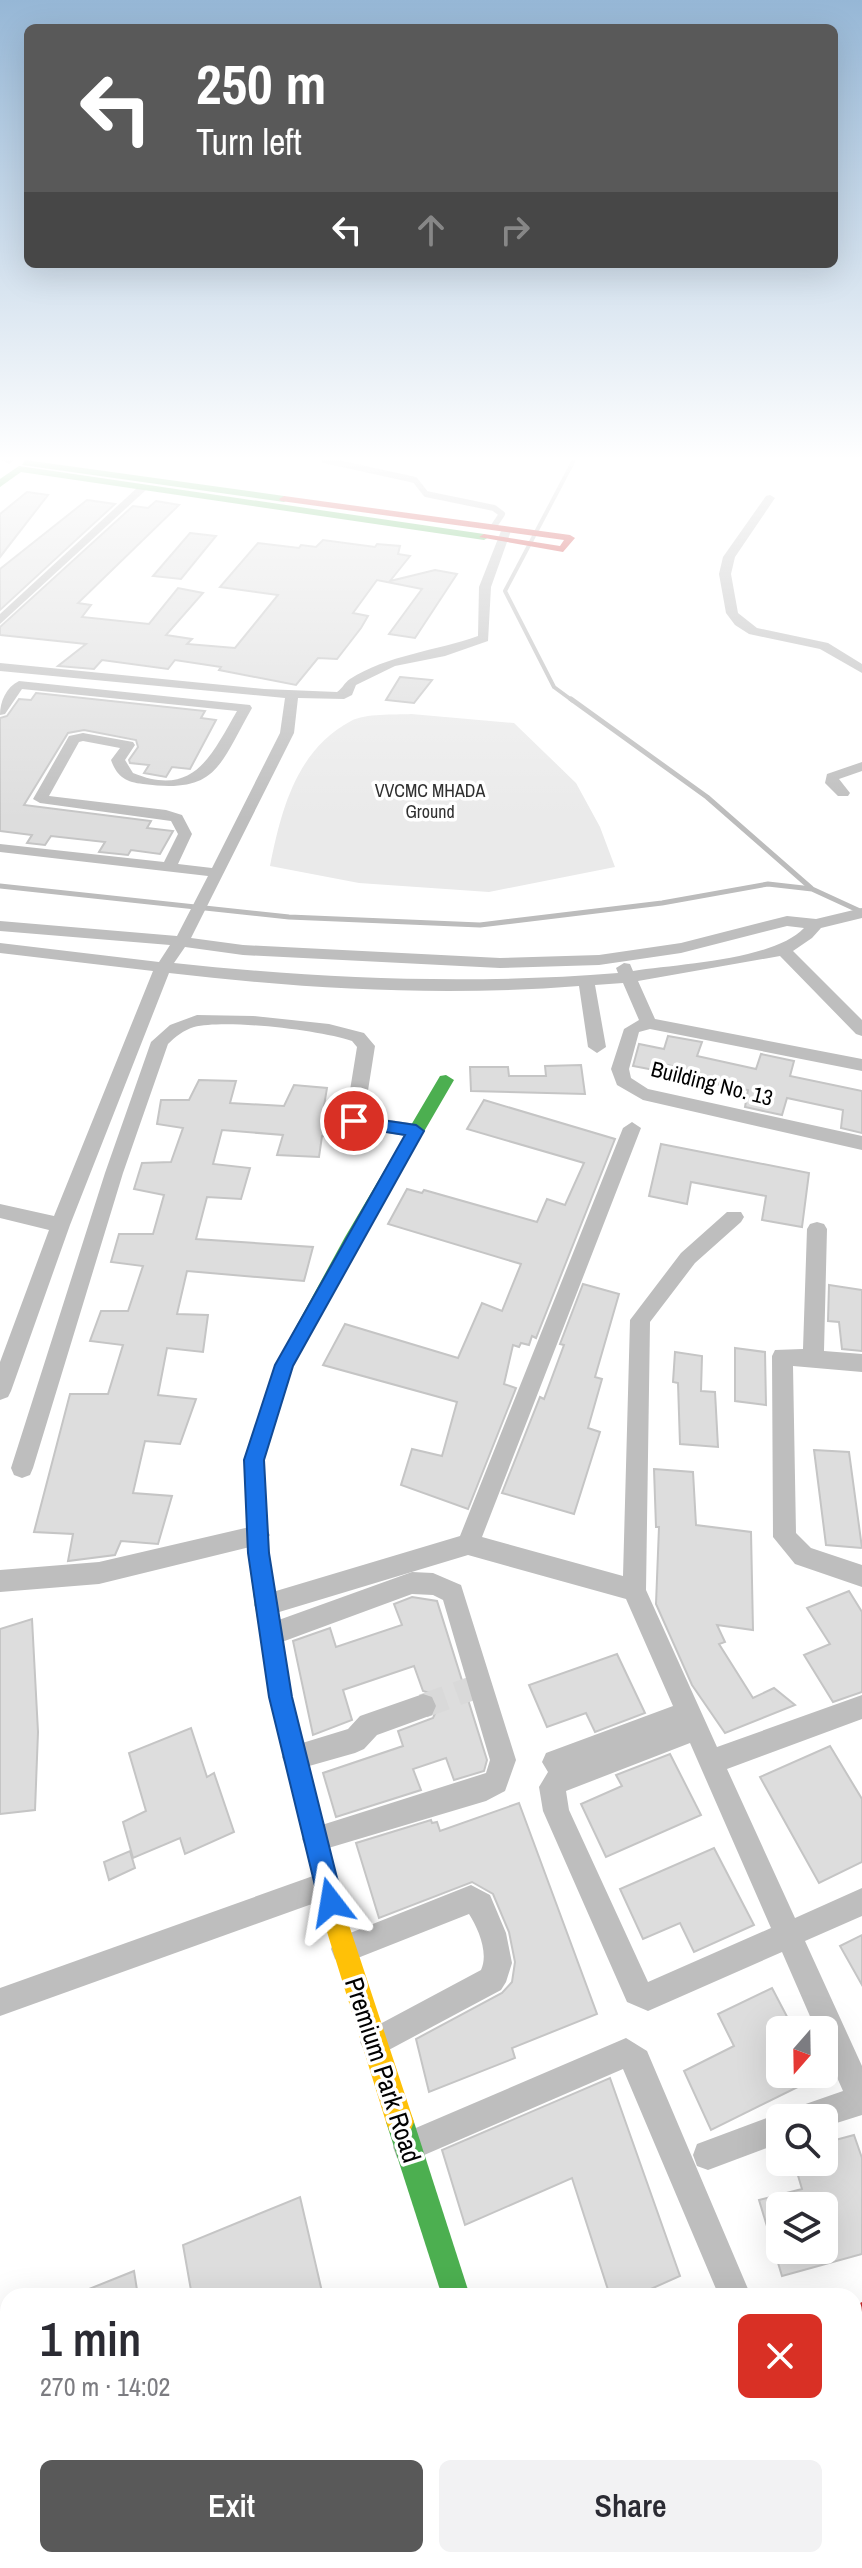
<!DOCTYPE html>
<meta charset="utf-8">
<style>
body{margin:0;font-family:"Archivo Narrow",sans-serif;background:#f2f2f3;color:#2b2b33;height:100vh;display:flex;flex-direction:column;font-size:30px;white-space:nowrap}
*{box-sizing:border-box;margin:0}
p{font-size:26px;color:#7c7c81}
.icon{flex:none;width:44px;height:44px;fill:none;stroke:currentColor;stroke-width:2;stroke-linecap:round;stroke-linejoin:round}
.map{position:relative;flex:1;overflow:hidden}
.sheet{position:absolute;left:0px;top:2288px;width:862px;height:280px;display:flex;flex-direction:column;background:#fff;border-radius:24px 24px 0 0;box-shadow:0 8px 32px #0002}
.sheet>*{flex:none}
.banner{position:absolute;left:24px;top:24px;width:814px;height:244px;border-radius:12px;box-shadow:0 8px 32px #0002;background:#595959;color:#fff;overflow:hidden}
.needle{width:52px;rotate:200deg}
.tools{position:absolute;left:766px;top:2016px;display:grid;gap:16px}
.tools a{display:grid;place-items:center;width:72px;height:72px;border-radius:12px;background:#fff;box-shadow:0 8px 32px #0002;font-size:40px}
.pin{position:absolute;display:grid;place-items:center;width:68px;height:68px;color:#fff;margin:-34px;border:4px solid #fff;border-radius:50%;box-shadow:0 2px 8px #0007}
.me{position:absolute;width:88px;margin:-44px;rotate:346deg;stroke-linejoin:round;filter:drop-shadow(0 0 6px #0008)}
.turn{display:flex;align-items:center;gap:28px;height:168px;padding:0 40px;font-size:36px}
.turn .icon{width:104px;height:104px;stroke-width:2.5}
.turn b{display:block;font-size:56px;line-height:68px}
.lanes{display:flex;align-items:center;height:76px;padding:0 40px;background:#0003;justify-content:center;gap:40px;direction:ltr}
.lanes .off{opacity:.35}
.round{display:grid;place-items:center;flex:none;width:84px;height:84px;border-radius:12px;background:#f2f2f3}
.overview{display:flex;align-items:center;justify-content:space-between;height:136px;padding:0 40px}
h1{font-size:48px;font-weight:600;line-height:60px}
.action{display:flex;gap:16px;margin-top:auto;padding:16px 40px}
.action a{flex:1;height:92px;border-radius:12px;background:#595959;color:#fff;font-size:32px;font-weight:600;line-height:92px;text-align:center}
.action a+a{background:#f2f2f3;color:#2b2b33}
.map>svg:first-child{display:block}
.green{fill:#eaeaea}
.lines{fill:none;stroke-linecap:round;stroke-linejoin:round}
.stream-far1{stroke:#bcbcbc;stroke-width:4}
.stream{stroke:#bcbcbc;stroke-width:5}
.building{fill:#ddd;stroke:#c5c5c5;stroke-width:2;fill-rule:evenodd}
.street-tunnel{stroke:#d9d9d9;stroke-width:24;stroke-dasharray:24 12;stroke-linecap:butt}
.lane{stroke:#bebebe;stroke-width:6}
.street{fill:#bebebe;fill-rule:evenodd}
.fast{fill:#4caf50;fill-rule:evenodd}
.slow{fill:#ffc107;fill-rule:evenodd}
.jam{fill:#c62828;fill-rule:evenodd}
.route{fill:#1a73e8;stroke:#114b97;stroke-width:2}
.labels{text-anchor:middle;stroke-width:7;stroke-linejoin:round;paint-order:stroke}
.far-park-label{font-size:18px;fill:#303030;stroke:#fff}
.street-label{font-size:22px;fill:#000;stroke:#fff}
.near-street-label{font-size:26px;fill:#000;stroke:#fff}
</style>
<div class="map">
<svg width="862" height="2568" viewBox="0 0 862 2568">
<rect width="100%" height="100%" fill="#fff"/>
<path class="green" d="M411 714 514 723 576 783 600 827 615 867 489 892 359 883 270 866C281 811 296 750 351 721 366 713 394 715 411 714Z"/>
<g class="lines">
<polyline class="stream-far1" points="573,701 554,687 505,591 574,460"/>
<g class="stream">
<polyline points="571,699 707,797 811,888"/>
<polyline points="0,886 289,917 480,925 662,903 768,884 812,889 862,912"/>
</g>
</g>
<g class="building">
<polygon points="27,492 48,495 0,557 0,514"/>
<polygon points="87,500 115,504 0,610 0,569"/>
<polygon points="156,501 179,505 78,603 91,605 82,617 149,624 178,588 203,593 166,635 192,639 187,644 235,648 278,595 220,587 258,543 299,548 301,545 316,547 323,540 375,547 377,544 400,546 398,554 410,556 390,581 435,570 457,574 415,638 389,634 422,589 377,580 353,613 368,616 361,628 337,659 318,658 296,685 219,670 221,667 175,660 168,669 102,660 94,669 58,666 86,644 0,635 0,627 133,506 148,508"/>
<polygon points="190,533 216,536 181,579 153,576"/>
<polygon points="400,677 432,680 414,703 386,700"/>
<polygon points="36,693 205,711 201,718 216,720 190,769 172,767 166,777 144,773 149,765 130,763 129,760 138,747 136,740 84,730 68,733 24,805 151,821 147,828 173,831 160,854 131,850 128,855 99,852 105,842 51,836 45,845 27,843 32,835 0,831 0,718 7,716 19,699 31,700"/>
<polygon points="668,1036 702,1042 697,1056 756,1069 761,1054 794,1061 790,1076 862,1091 862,1133 841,1128 843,1110 787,1098 782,1115 745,1107 748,1090 677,1077 679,1068 668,1065 665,1072 633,1066 639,1044 664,1049"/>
<polygon points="581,1065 585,1094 471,1091 470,1067 508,1067 509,1076 546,1076 545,1066"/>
<polygon points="199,1080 236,1081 230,1103 284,1106 294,1085 327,1088 324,1106 344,1107 338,1138 322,1136 319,1157 277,1155 283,1135 222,1130 213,1164 250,1168 241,1199 207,1197 196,1239 313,1247 304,1281 187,1271 177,1314 208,1315 203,1352 167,1348 158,1395 196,1399 180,1444 145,1441 133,1493 172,1496 158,1544 121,1541 115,1555 68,1561 73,1534 34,1532 70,1394 108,1394 123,1345 90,1341 101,1311 128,1311 143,1266 111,1262 119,1234 153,1234 164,1195 134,1189 142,1163 171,1162 183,1128 157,1124 161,1100 189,1100"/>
<polygon points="484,1100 615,1139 536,1338 532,1336 529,1345 521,1343 519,1347 513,1345 504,1384 516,1388 468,1509 401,1485 412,1449 442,1456 457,1402 323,1365 345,1324 458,1358 482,1303 502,1311 521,1264 388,1224 407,1189 422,1193 424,1190 537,1222 547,1199 565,1205 584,1163 467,1129"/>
<polygon points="661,1144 809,1173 802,1227 762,1220 766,1196 691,1182 687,1204 649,1196"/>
<polygon points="583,1284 619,1294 595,1377 602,1379 588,1428 600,1432 574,1514 502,1493 540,1397 544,1399 564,1345 560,1344"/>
<polygon points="829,1285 862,1290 862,1351 842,1349 839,1322 828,1321"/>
<polygon points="735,1348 765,1352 766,1405 735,1401"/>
<polygon points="675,1352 702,1356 701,1391 715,1392 718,1447 680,1444 678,1383 673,1382"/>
<polygon points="814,1450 849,1452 862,1548 826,1545"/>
<polygon points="654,1469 693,1472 696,1525 751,1532 753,1630 717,1625 725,1642 719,1644 753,1698 774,1688 795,1705 725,1733 692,1685 656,1604 659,1527 656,1527"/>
<polygon points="849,1591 862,1612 862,1692 833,1702 804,1655 830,1644 807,1608"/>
<polygon points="412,1597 437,1601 487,1760 484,1771 454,1780 446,1758 413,1769 421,1790 336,1817 323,1773 403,1746 398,1731 433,1718 439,1705 433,1694 423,1691 414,1666 343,1690 352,1720 313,1735 293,1641 330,1628 336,1647 402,1625 394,1604"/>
<polygon points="32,1619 38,1732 35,1810 0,1814 0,1629"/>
<polygon points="617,1654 645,1713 595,1732 586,1713 547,1727 529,1685"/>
<polygon points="191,1728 207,1777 214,1773 234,1832 185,1854 180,1838 133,1858 123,1822 146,1811 129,1753"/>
<polygon points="830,1746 862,1799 862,1862 819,1883 760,1777"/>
<polygon points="670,1754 701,1815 606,1857 581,1804 622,1786 616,1775"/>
<polygon points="519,1803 597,2014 512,2048 515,2058 429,2092 416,2039 502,1993 512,1982 515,1962 509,1932 493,1894 472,1882 379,1918 356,1843 431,1820 432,1823 437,1822 440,1831"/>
<polygon points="714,1848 754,1925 694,1952 680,1923 643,1939 620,1889"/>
<polygon points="130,1851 135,1868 109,1880 104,1862"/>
<polygon points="862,1935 862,1985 840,1946"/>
<polygon points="772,1988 794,2030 780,2030 780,2074 824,2074 711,2130 684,2071 734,2046 718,2014"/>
<polygon points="610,2078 680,2276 635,2296 610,2296 572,2178 465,2225 442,2150"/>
<path d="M854 2135 862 2158V2254L782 2276 759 2200 802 2189 794 2162H824V2143ZM780 2206H824V2250H780Z"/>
<polygon points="300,2197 323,2296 192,2296 183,2245"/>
<polygon points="134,2271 138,2296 74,2296 74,2295"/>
</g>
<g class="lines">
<polyline class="street-tunnel" points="423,1706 473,1688"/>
<polyline class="lane" points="324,460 415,480 426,494 494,508 502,514 494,526"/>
<g class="street">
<polygon points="0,460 13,460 14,461 9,464"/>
<polygon points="138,487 147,489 0,624 0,614"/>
<polygon points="770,495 775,498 735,557 731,574 738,613 757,628 828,643 862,664 862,673 820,649 749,634 735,625 726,613 719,574 723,557 766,496"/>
<path d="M503 526 512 528 491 587 488 641 445 656 395 666 356 685 352 695 344 699 298 698 294 733 191 938 243 945 500 958 599 955 681 943 787 916 816 919 862 908V918L821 928 812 938 793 951 862 1020V1036L856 1034 780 956 638 981 655 1019 862 1059V1071L650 1029 639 1032 629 1069 631 1078 648 1089 862 1136V1150L643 1100 617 1085 611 1069 624 1029 639 1020 623 983 595 985 606 1047 597 1053 588 1047 579 986C442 997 305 989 169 973L70 1225 11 1391 8 1397 0 1400V1362L49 1230 0 1218V1204L54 1216 153 971 0 953V943L159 962 170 945 0 931V921L177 936 208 876 0 852V844L164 862 178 834 171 821 40 803 33 799 69 736 83 733 133 742 135 745 125 760 133 773C194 798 211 756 237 711L22 689 5 714 0 715C0 702 6 687 19 681L250 705 252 708C219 766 217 794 143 784 126 782 117 777 111 760L120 748 83 741 79 742 49 796 166 810 182 815 192 834 178 864 212 868 280 733 285 698 0 671V663L264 689 337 692C343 688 344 683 350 679 387 655 436 651 478 636L479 587ZM787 926 804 928C774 960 678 964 633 971L630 964 624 963 616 968 618 973C469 985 323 979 174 963L185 947 243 955 500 968 599 965 681 953Z"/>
<polygon points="862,762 862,771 839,779 850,793 848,796 838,796 825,783 827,774"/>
<path d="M197 1015 253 1016 329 1024 364 1033 375 1046 364 1116 416 1124 425 1131 416 1138 348 1126 345 1121 357 1047 352 1041C320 1030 226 1019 194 1027 184 1030 175 1037 168 1044L123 1173 33 1468 30 1475 22 1478 14 1475 11 1468 105 1173 151 1042 170 1025Z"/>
<path d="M632 1122 641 1128 482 1537 623 1576 630 1320 681 1253 727 1212H741L744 1217 741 1222 695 1263 650 1322 646 1590 717 1747 862 1695V1719L727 1769 795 1918 862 1888V1916L805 1941 862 2066V2115L824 2127V2118H793L797 2107 843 2091 824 2048V2030H816L782 1952 648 2011 627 2002 543 1811 539 1787 548 1772 542 1762 546 1753 673 1706 626 1599 468 1555 266 1616 258 1613 254 1605 258 1597 266 1594 460 1536 623 1128ZM690 1743 771 1928 648 1982 569 1810 566 1791Z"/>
<polygon points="817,1222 824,1224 827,1229 824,1351 862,1354 862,1372 793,1366 796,1533 811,1548 862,1565 862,1587 795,1564 773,1537 772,1356 775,1350 803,1349 807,1229 810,1224"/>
<polygon points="258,1525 266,1528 270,1535 266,1542 258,1545 99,1584 0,1592 0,1570 99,1562"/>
<polygon points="412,1572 433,1573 461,1585 516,1760 505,1791 486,1801 315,1852 306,1848 302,1839 306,1830 486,1773 490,1760 443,1600 433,1595 412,1594 271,1646 262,1642 259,1634 262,1626"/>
<polygon points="423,1694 432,1697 436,1706 432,1715 377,1735 364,1749 355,1753 295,1770 286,1766 282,1757 286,1748 348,1729 360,1716"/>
<polygon points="327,1871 337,1875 341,1885 337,1895 0,2016 0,1988"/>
<path d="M471 1885 490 1895 506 1933 512 1963 506 1982 501 1990 385 2052 375 2057 365 2052 360 2042 365 2032 481 1970C489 1953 478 1928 469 1914L345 1963 335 1959 331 1949 335 1939Z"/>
<polygon points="626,2038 647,2051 751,2296 719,2296 623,2069 408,2162 397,2158 393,2147 397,2136"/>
<polygon points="780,2113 791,2118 780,2118 780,2143 708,2170 697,2166 693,2155 697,2144"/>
<polygon points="525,2560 561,2560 564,2568 528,2568"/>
</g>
<g class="fast">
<polygon points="25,460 284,496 289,499 284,502 22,465"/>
<polygon points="19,466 484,534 489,537 484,540 21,472 0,487 0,479"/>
<polygon points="446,1075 454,1080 357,1247 293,1366 264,1460 268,1553 277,1606 274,1613 266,1616 258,1613 255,1606 248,1553 244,1460 275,1365 345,1237 440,1076"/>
<polygon points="400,2108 410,2112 414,2122 470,2296 442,2296 386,2122 390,2112"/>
</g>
<g class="slow">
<polygon points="266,1596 274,1599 277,1606 292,1697 347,1919 414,2122 410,2132 400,2136 390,2132 386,2122 323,1919 270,1697 255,1606 258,1599"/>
<polygon points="862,2441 862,2471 854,2474 854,2444"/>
<polygon points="599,2560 646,2560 643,2568 596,2568"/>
</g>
<g class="jam">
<polygon points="284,496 570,535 575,538 563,552 479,537 484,534 560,546 564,540 281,501 279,499"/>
<polygon points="862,2302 862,2332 854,2336 854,2306"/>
<polygon points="264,2560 309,2560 306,2568 261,2568"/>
</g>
</g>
<linearGradient id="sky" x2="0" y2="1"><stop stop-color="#96b7d6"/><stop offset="0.56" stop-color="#fff"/><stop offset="1" stop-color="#fff" stop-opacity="0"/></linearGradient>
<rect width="862" height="819" fill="url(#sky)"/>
<polygon class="route" points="354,1116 416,1125 424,1131 293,1366 264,1460 269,1553 292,1697 343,1902 340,1911 331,1914 322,1911 319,1902 269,1697 248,1553 244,1460 275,1365 405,1135 348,1126 345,1121 348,1117"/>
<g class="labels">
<g class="far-park-label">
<text x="430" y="797">VVCMC MHADA<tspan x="430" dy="21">Ground</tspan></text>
</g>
<g class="street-label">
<text transform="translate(712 1083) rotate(14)" y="8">Building No. 13</text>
</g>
<g class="near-street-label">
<text transform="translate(383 2070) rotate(72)" y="9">Premium Park Road</text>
</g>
</g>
</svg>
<div class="tools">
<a><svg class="needle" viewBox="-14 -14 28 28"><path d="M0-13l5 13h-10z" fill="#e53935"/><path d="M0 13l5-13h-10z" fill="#7c7c81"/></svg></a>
<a><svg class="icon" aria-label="search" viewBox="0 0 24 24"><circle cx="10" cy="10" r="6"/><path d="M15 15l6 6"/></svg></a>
<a><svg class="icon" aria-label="layers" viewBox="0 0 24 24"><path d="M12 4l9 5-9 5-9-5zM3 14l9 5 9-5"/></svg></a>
</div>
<div class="pin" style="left:354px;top:1121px;background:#d93025"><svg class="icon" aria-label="arrive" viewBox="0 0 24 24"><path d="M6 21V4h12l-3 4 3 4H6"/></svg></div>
<svg class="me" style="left:331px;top:1902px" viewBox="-20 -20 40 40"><path d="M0-17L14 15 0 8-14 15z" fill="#1a73e8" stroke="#fff" stroke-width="4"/></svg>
<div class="banner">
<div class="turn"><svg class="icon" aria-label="left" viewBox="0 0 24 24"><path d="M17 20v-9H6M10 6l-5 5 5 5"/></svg><div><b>250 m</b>Turn left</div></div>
<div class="lanes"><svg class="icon" aria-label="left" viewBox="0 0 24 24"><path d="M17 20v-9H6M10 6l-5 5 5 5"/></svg><svg class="icon off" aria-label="ahead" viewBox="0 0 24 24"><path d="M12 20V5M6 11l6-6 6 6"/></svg><svg class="icon off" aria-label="right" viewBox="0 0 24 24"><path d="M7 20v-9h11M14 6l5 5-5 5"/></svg></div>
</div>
<section class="sheet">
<div class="overview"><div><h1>1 min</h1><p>270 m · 14:02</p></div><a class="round" style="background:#d93025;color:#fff"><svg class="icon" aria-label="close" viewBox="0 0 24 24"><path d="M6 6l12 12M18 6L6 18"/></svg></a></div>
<div class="action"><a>Exit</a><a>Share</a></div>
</section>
</div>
